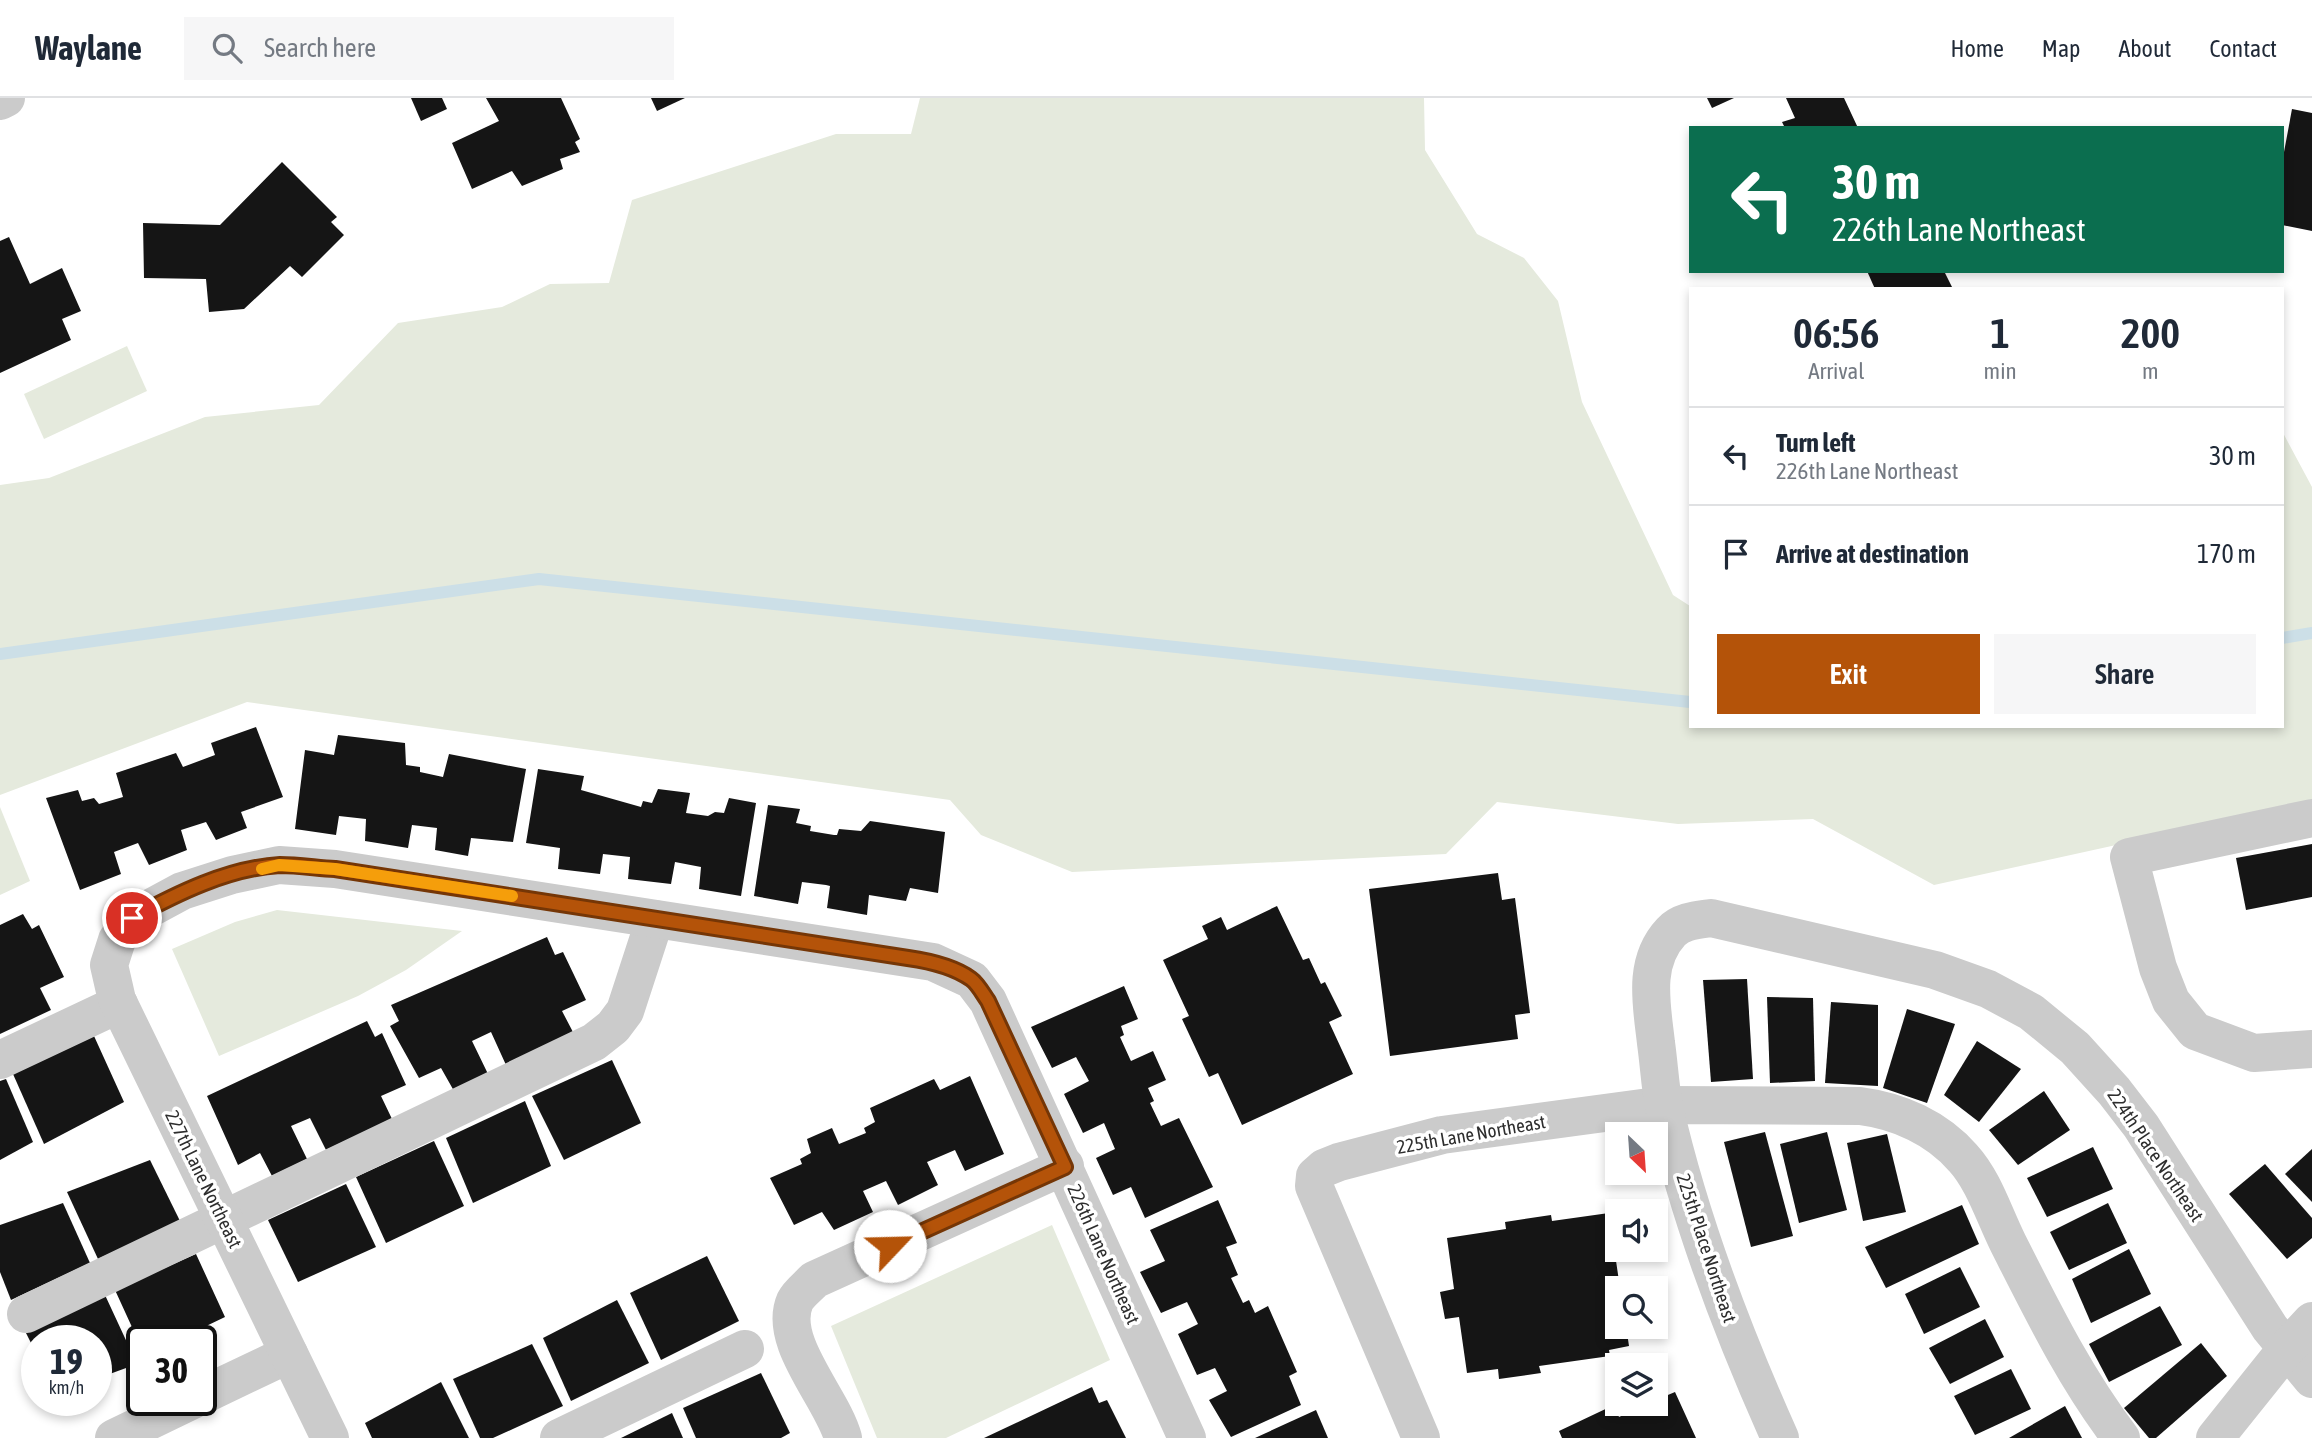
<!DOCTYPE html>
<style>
body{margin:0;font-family:"Asap Condensed",sans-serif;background:#f6f6f7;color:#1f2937;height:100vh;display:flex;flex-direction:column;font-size:26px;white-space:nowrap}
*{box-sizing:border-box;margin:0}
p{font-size:23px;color:#747a83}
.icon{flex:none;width:38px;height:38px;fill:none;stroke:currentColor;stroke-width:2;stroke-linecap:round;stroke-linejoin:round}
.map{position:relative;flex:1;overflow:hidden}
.drawer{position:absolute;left:1689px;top:189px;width:595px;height:441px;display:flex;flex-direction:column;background:#fff;border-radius:0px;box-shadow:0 4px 10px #0003}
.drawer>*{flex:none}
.top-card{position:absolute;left:1689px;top:28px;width:595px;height:147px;border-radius:0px;box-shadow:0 4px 10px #0003;background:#0b6e4f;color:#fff;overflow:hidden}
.needle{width:46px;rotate:155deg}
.controls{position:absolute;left:1605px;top:1024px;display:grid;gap:14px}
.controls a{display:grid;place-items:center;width:63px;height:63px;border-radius:0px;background:#fff;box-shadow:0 4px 10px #0003;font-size:35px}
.speed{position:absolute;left:21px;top:1227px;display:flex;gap:14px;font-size:35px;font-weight:700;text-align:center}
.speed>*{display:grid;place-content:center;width:91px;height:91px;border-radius:50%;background:#fff;box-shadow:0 4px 10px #0003;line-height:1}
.speed small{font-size:18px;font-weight:400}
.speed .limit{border:4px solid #111;border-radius:10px;background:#fff;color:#111}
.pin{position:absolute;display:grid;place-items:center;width:60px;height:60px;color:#fff;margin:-30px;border:4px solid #fff;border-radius:50%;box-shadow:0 2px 7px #0007}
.me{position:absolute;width:77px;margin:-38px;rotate:66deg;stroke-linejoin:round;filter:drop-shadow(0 0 5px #0008)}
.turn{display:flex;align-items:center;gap:24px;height:147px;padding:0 28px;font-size:32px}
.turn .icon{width:91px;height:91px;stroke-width:2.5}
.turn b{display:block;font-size:49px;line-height:60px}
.eta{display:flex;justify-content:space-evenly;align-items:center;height:119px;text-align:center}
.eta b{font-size:42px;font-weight:600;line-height:49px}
.action{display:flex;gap:14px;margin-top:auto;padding:14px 28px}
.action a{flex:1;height:80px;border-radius:0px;background:#b45309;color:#fff;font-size:28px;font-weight:600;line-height:80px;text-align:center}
.action a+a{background:#f6f6f7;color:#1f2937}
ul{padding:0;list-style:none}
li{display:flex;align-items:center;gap:21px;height:98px;padding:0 28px;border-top:2px solid #e0e1e3}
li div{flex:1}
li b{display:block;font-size:26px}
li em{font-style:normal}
header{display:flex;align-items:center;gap:42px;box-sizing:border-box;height:98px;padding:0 35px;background:#fff;border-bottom:2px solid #e0e1e3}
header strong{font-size:33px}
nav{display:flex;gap:38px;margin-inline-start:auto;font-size:24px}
.search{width:490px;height:63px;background:#f6f6f7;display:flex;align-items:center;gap:18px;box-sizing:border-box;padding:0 24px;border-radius:0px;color:#747a83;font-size:26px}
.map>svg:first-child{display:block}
.green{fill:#e5eadd}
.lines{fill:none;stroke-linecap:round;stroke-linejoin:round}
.stream{stroke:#ccdfe7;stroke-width:12}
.building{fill:#151515}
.minor{stroke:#cbcbcb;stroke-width:38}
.route-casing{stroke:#753606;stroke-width:18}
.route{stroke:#b45309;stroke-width:12}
.slow{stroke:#f59e0b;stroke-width:12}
.labels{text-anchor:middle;stroke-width:7;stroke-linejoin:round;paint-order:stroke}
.street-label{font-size:19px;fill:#2e2e2e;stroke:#fff}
</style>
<header>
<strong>Waylane</strong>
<div class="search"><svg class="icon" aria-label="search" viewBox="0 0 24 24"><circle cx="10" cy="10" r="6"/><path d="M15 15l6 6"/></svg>Search here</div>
<nav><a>Home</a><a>Map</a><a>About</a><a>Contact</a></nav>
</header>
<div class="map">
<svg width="2312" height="1340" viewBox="0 0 2312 1340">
<rect width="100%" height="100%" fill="#fff"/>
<g class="green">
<polygon points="920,0 1424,0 1425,52 1477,136 1524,160 1558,203 1582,304 1673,497 1690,508 1690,628 2282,628 2282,333 2312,389 2312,704 1934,787 1813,721 1678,726 1497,704 1446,756 1072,774 981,737 950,702 247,604 0,697 0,387 49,380 205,319 319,307 398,225 502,209 550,186 609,185 632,102 836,36 911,36"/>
<polygon points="127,248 147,293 44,341 24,296"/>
<polygon points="0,709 30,783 0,797"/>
<polygon points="277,812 462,833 406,872 358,898 219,958 172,851 235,824"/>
<polygon points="1052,1127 1110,1262 946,1340 877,1340 831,1228"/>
</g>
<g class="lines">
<g class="stream">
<polyline points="2282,540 2312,535"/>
<polyline points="0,556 539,481 1690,604"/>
</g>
</g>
<g class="building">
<polygon points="411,0 442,0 447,11 421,23"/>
<polygon points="486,0 561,0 580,41 575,44 580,54 560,61 563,71 522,88 512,73 472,91 452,45 499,23"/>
<polygon points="651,0 685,0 657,13"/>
<polygon points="1707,0 1734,0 1712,10"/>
<polygon points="1786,0 1844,0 1858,30 1785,30 1782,24 1795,20"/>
<polygon points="2292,11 2312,15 2312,133 2282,127 2282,65"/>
<polygon points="282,64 337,119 331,124 344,137 302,179 290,168 244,211 209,214 206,181 144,180 143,125 220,127"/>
<polygon points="9,139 30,186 62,170 81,213 62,221 71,242 0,275 0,143"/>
<polygon points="1867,173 1944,173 1953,191 1875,191"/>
<polygon points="256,629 283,699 241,714 247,730 216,742 206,724 181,732 187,752 149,767 138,745 114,754 121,776 80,792 46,700 78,692 82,703 94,700 99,706 123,699 116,675 176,655 183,669 215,657 211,645"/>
<polygon points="338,637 405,645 406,667 420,669 420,674 443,679 449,656 526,671 513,744 471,740 468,758 435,752 437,730 412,727 408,750 365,743 366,721 339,718 336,737 295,731 305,652 334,657"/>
<polygon points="538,671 584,678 581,692 641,709 643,703 652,705 658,691 690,695 686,715 708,718 715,714 724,715 729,700 756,705 741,798 699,791 701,769 675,764 671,786 628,781 630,759 603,756 600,776 558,771 560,750 526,745"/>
<polygon points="768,707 800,711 796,725 811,728 810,733 834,737 837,737 839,731 861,733 870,723 945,734 938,795 910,790 906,803 869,797 867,817 827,810 830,788 826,787 802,784 798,806 754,798"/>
<polygon points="2312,746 2312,799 2246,812 2236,760"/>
<polygon points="1498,775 1502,802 1515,800 1530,915 1515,917 1518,941 1390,958 1369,791"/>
<polygon points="1277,808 1303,862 1309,860 1321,886 1325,884 1342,918 1329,924 1353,976 1242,1027 1218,975 1209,979 1182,921 1189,918 1163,862 1208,841 1202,828 1221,819 1227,832"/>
<polygon points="23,816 32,831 39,827 64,879 40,890 51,912 0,936 0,827"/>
<polygon points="547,839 555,857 563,854 586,902 562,913 574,936 506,967 491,934 472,943 488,976 454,993 441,970 419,980 390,928 399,923 391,907"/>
<polygon points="1747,881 1753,981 1711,984 1703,882"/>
<polygon points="1124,888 1138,921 1121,928 1124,937 1120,939 1130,961 1131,963 1153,953 1166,982 1148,990 1154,1003 1150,1005 1161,1028 1179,1020 1213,1089 1145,1120 1131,1089 1113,1097 1096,1060 1115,1051 1104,1025 1083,1035 1064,996 1089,983 1076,959 1052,970 1031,929"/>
<polygon points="1767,899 1813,900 1815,983 1770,985"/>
<polygon points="1831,904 1878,907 1878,988 1825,985"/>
<polygon points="1907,911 1955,926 1927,1005 1883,990"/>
<polygon points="367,923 375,939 382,935 406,987 381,998 392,1021 326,1052 310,1020 291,1028 307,1061 272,1078 260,1055 238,1067 207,998"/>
<polygon points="94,938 124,1004 44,1046 13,976"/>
<polygon points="1977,943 2021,971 1979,1024 1944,997"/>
<polygon points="612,962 641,1025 564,1062 532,998"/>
<polygon points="970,978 1004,1056 965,1073 955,1052 927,1064 938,1087 898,1107 886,1083 863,1093 873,1114 834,1132 822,1114 794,1127 770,1080 802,1066 800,1061 811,1055 807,1041 832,1030 839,1046 866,1035 864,1030 875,1024 870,1010 934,981 940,992"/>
<polygon points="6,981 33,1044 0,1062 0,983"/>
<polygon points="2044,993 2070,1032 2018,1067 1989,1032"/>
<polygon points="525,1003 551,1068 473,1105 446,1040"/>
<polygon points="1765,1034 1793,1138 1751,1149 1724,1044"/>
<polygon points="1827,1034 1847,1112 1799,1125 1780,1046"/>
<polygon points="1887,1036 1906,1114 1863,1123 1847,1045"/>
<polygon points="434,1043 464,1108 386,1145 356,1079"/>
<polygon points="2093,1049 2113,1091 2047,1119 2027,1080"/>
<polygon points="2312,1051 2312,1104 2285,1076"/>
<polygon points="150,1062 180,1123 98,1161 67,1094"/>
<polygon points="2265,1066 2312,1120 2312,1140 2287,1161 2229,1096"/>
<polygon points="346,1086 376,1149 298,1184 268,1122"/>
<polygon points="1218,1102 1237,1145 1226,1149 1238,1177 1231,1180 1243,1205 1249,1202 1255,1215 1268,1208 1297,1274 1289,1278 1301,1307 1231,1339 1209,1302 1227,1293 1215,1270 1197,1277 1178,1236 1198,1226 1187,1204 1161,1215 1140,1174 1165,1163 1150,1132"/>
<polygon points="63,1105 90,1165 11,1202 0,1174 0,1127"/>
<polygon points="2108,1105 2127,1145 2069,1172 2050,1134"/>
<polygon points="1962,1107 1979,1146 1886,1190 1865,1149"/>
<polygon points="1609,1115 1620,1190 1617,1190 1617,1228 1626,1228 1629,1248 1609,1252 1610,1258 1539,1268 1541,1275 1499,1281 1498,1271 1467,1275 1459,1219 1445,1221 1440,1194 1454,1191 1447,1140 1506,1131 1505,1124 1551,1117 1552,1123"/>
<polygon points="2129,1151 2151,1196 2091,1225 2072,1181"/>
<polygon points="196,1156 225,1219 177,1242 142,1242 142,1251 115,1192"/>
<polygon points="707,1158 739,1223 661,1262 630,1195"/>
<polygon points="1960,1169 1980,1209 1924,1236 1905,1196"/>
<polygon points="105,1197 137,1266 96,1281 96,1242 37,1242 37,1257 26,1235"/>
<polygon points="617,1202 649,1265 571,1303 543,1240"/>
<polygon points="2160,1208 2182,1247 2109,1284 2089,1246"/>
<polygon points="1985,1221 2004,1259 1950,1286 1929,1250"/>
<polygon points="2201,1245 2227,1278 2156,1340 2149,1340 2124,1310"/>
<polygon points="532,1246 563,1308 493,1340 480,1340 453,1281"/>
<polygon points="2011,1271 2031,1311 1975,1337 1954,1298"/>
<polygon points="761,1275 790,1335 781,1340 696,1340 683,1310"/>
<polygon points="441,1284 469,1340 372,1340 365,1325"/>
<polygon points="1092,1289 1099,1305 1107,1302 1126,1340 984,1340"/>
<polygon points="1675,1294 1696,1340 1562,1340 1559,1333 1614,1307 1619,1319 1648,1306 1656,1306 1656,1302"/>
<polygon points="2065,1308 2082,1340 2009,1340"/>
<polygon points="1316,1312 1328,1340 1255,1340"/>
<polygon points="672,1315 683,1340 621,1340"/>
</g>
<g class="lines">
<g class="minor">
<polyline points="0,3 6,0"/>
<polyline points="2312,720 2129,759 2158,870 2171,903 2195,933 2254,955 2312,951"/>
<polyline points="0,962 119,906"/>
<polyline points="26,1216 594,944 613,929 625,913 655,821"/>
<polyline points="201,1298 289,1256"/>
<polyline points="114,1340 193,1302"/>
<polyline points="330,1340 117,902 109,867 117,842 132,820 182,793 232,777 279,767 335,771 933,864 972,882 988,903 1187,1340"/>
<polyline points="559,1340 745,1251"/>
<path d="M843 1340C833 1301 777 1244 795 1203 799 1195 809 1188 814 1182L1065 1068"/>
<path d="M1421 1340 1314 1088 1315 1078 1324 1070 1339 1064 1442 1037 1664 1007 1860 1008C1899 1013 1937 1030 1963 1060 1984 1083 1994 1117 2008 1145 2042 1212 2075 1280 2121 1340"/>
<path d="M1780 1340C1732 1233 1690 1123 1664 1009 1660 988 1659 966 1656 945 1652 908 1642 865 1671 834 1681 823 1697 822 1711 820L1935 872 1988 891 2031 914 2075 950 2114 993 2141 1028 2270 1230 2312 1281"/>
<polyline points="2215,1340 2287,1250 2312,1223"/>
</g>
</g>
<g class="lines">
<defs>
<path id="route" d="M132 820C176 796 228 770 280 767 298 767 317 770 335 771L908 860C929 863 953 868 971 881 978 886 983 896 988 903L1065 1069 890 1148"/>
</defs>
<use href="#route" class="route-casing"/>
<use href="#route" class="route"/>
<polyline class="slow" points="262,771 279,767 335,771 512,798"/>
</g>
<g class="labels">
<g class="street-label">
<text transform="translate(1471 1036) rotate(-10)" y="7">225th Lane Northeast</text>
<text transform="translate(2156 1057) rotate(56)" y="7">224th Place Northeast</text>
<text transform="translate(204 1081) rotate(64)" y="7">227th Lane Northeast</text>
<text transform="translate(1707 1150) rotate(72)" y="7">225th Place Northeast</text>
<text transform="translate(1104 1156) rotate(66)" y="7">226th Lane Northeast</text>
</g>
</g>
</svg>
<div class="controls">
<a><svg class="needle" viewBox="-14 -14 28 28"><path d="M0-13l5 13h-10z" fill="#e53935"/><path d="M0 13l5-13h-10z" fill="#747a83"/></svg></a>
<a><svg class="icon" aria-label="sound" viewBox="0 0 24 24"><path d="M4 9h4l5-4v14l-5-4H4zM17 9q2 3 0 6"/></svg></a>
<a><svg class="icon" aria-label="search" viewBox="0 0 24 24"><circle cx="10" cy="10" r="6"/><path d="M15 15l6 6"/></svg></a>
<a><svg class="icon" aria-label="layers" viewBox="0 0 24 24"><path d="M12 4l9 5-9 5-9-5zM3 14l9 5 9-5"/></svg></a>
</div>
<div class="speed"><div>19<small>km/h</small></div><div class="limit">30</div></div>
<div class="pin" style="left:132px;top:820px;background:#d93025"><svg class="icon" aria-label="arrive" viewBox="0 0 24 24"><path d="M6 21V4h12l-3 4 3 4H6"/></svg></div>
<svg class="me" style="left:890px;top:1148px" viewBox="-20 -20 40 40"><circle r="19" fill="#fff"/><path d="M0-13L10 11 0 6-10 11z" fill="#b45309"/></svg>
<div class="top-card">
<div class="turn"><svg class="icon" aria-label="left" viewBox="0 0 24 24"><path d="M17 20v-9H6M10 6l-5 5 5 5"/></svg><div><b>30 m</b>226th Lane Northeast</div></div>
</div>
<section class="drawer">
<div class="eta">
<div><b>06:56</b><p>Arrival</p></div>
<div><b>1</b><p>min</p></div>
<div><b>200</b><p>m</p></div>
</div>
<ul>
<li><svg class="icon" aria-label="left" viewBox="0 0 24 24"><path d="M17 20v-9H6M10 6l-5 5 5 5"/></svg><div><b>Turn left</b><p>226th Lane Northeast</p></div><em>30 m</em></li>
<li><svg class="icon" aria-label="arrive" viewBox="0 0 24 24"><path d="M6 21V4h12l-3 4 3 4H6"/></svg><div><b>Arrive at destination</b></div><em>170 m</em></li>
</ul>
<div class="action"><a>Exit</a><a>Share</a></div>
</section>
</div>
